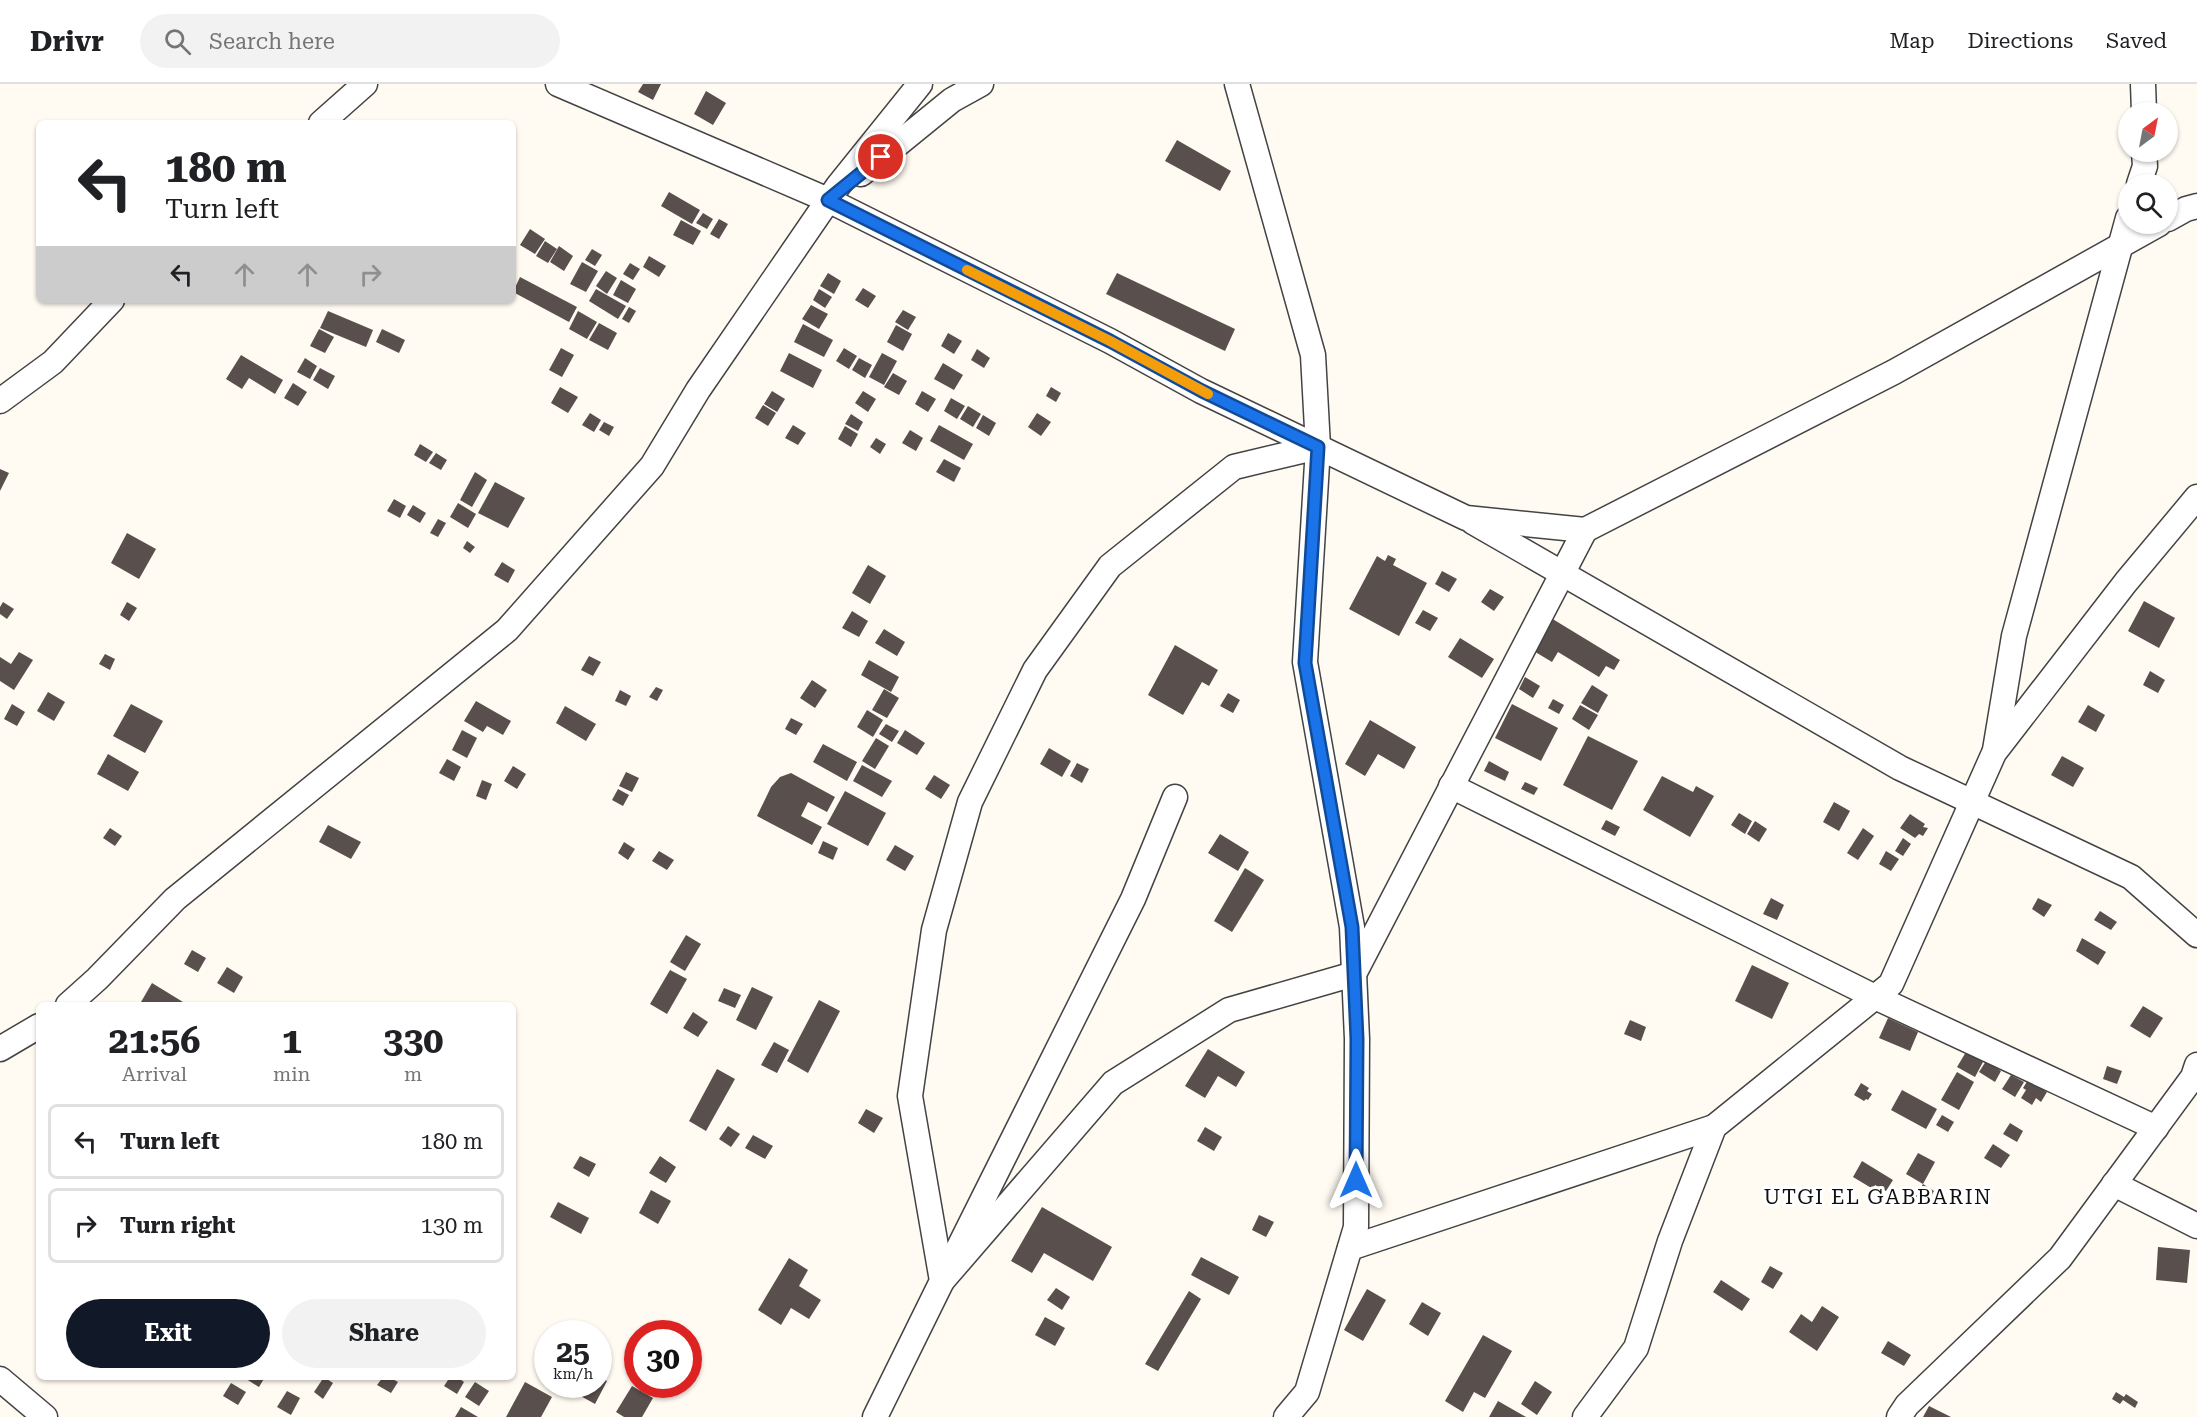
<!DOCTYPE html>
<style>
body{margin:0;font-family:"Roboto Serif",serif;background:#f2f2f2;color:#202124;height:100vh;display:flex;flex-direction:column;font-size:22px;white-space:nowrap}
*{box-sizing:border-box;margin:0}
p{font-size:20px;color:#757577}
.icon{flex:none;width:33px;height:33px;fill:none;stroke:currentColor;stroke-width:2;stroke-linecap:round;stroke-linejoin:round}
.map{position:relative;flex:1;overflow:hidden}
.panel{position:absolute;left:36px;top:918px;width:480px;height:378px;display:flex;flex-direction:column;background:#fff;border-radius:9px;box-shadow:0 2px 4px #0004}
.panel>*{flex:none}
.top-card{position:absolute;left:36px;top:36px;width:480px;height:183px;border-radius:9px;box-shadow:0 2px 4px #0004;background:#fff;color:#202124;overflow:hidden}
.needle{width:39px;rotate:32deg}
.controls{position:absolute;left:2118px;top:18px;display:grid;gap:12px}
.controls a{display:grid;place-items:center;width:60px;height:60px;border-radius:50%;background:#fff;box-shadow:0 2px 4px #0004;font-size:30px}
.speed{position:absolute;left:534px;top:1236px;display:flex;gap:12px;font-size:30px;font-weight:700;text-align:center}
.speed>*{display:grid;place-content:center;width:78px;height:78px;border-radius:50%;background:#fff;box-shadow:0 2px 4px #0004;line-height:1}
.speed small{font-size:15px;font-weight:400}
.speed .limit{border:9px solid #d22;background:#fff;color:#111}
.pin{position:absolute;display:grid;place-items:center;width:51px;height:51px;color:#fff;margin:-26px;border:3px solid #fff;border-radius:50%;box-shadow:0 2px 6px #0007}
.me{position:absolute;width:66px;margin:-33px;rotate:0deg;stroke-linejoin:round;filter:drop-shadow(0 0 4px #0008)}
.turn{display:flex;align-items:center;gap:21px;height:126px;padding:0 30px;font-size:27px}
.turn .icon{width:78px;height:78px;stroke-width:2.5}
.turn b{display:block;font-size:42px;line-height:51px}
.lanes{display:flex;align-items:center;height:57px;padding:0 30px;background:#0003;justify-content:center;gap:30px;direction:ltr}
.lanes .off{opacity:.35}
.eta{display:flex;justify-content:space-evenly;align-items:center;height:102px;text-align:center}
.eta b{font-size:36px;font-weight:700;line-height:42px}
.button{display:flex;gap:12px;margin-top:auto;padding:12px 30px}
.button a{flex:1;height:69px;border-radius:36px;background:#111827;color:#fff;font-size:24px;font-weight:700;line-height:69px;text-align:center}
.button a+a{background:#f2f2f2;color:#202124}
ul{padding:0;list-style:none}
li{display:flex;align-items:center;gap:18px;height:75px;margin:0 12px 9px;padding:0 18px;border:3px solid #e0e0e0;border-radius:9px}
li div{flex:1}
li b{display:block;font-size:22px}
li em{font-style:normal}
header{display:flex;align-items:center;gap:36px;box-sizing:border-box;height:84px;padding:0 30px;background:#fff;border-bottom:2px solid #e0e0e0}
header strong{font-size:28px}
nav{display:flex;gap:33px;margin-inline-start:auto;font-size:21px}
.search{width:420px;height:54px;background:#f2f2f2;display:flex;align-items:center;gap:15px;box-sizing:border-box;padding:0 21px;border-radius:33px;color:#757577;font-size:22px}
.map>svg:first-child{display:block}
.building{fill:#594f4c}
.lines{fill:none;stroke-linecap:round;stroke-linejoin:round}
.street-casing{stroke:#434343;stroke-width:27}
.street{stroke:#fff;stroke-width:24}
.route-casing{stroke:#114b97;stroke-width:15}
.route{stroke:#1a73e8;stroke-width:10}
.slow{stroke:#f59e0b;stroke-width:10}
.labels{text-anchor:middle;stroke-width:6;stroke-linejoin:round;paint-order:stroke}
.quarter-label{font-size:21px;letter-spacing:1.5px;fill:#101010;stroke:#fff}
</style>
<header>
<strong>Drivr</strong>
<div class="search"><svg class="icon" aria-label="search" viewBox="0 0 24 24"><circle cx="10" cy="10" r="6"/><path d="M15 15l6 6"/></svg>Search here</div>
<nav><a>Map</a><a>Directions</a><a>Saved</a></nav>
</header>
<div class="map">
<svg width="2197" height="1333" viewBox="0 0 2197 1333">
<rect width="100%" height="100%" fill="#fffbf2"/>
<g class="building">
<polygon points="643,0 661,0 653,16 638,8"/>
<polygon points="706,7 726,19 713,41 694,30"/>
<polygon points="1177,56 1231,87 1220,107 1165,77"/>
<polygon points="669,108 700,126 692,140 661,122"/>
<polygon points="703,129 713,135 707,145 696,139"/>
<polygon points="719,135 728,140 719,155 710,150"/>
<polygon points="681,136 701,147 693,161 673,151"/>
<polygon points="530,145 545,155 535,170 520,161"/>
<polygon points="545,157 557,165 548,179 536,172"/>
<polygon points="559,162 573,172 564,187 550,178"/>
<polygon points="592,165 602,171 595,182 585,176"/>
<polygon points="649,172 666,182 659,193 643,183"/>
<polygon points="582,178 598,187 586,208 570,200"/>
<polygon points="630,179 640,185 633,196 623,190"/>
<polygon points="606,187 617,194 607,210 596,202"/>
<polygon points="828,189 841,197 834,210 820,202"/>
<polygon points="1117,189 1235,245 1225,267 1106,210"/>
<polygon points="520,193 577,223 569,238 513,208"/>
<polygon points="621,196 636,205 628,219 613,211"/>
<polygon points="863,204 876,212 868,224 855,216"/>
<polygon points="596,205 626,222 618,235 589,217"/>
<polygon points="819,205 832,213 825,224 813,216"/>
<polygon points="811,221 828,230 819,245 802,235"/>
<polygon points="629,223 636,227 629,239 622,235"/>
<polygon points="903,226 916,233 908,246 895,238"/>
<polygon points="328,227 373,246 366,263 320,244"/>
<polygon points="578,227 597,238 587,255 569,245"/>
<polygon points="599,239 617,249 608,266 589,256"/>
<polygon points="803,240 833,256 824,273 794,258"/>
<polygon points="896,241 912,250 903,267 887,258"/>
<polygon points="319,245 334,253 325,269 310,262"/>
<polygon points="382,245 405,256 399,269 376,258"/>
<polygon points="948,249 962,257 954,270 941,262"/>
<polygon points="561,264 574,271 562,293 549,286"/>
<polygon points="844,264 857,272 849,285 836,277"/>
<polygon points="977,265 990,274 984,284 971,276"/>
<polygon points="789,269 822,286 813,304 780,287"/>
<polygon points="882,269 897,277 884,301 869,293"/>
<polygon points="241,271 283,296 275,310 249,294 242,305 226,295"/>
<polygon points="305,274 317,282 310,295 297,288"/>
<polygon points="859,274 872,281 865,294 852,286"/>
<polygon points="943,279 963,291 954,306 934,295"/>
<polygon points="320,284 335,292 328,305 313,296"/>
<polygon points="893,289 907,297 899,311 884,303"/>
<polygon points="293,299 307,308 298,322 284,314"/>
<polygon points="560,303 578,313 568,329 551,319"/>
<polygon points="1051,303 1061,309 1056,318 1046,312"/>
<polygon points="772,307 785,315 777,328 764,320"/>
<polygon points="863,307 876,315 868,328 855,319"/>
<polygon points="922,307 936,315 928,328 915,320"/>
<polygon points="951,314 965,322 957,335 944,327"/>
<polygon points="763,321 776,329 768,342 755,334"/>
<polygon points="968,322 981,330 973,343 960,335"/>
<polygon points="590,329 601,336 594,348 582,341"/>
<polygon points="1037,329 1051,338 1041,352 1028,343"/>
<polygon points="851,330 863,338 858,347 845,340"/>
<polygon points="983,331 996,339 989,352 976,344"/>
<polygon points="604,338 614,343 609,352 599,346"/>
<polygon points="793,341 806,349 798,361 785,354"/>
<polygon points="939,341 973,360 964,376 930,357"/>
<polygon points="845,342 858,350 851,363 838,355"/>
<polygon points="910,346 923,354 916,367 902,359"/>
<polygon points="876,354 886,360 880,370 870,363"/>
<polygon points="420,360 433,368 426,378 414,371"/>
<polygon points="436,369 447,376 441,386 429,379"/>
<polygon points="944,375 961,384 954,398 936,388"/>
<polygon points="0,385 9,389 0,407"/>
<polygon points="475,388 487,396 472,423 460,416"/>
<polygon points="495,398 525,414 508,444 478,429"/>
<polygon points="394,415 406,422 400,434 387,427"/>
<polygon points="458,419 476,430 468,444 450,433"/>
<polygon points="413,421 426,429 420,439 407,431"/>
<polygon points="438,435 446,439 438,453 430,449"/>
<polygon points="127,449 156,465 139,495 111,479"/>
<polygon points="467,457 475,463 470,469 463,464"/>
<polygon points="1388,471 1396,475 1393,481 1427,499 1399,552 1349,525 1377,472 1385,477"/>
<polygon points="502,478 515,486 508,499 494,491"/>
<polygon points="868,481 886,492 870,520 852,509"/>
<polygon points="1442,487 1457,495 1449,508 1435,500"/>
<polygon points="1490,505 1504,513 1494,527 1481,518"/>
<polygon points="2144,517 2175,534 2159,564 2128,547"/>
<polygon points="3,518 14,525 7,535 0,530 0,523"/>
<polygon points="127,518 137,524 129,537 120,531"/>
<polygon points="1423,526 1438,534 1430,547 1415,539"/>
<polygon points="852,527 868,537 859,553 842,544"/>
<polygon points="1551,534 1620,576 1614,586 1606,582 1599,593 1558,568 1552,578 1532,566"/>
<polygon points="884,545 905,558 897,572 875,559"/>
<polygon points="1460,554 1494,575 1482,594 1448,573"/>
<polygon points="1175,561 1218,586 1209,602 1202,598 1183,631 1148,611"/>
<polygon points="19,568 33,576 14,606 0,597 0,573 11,580"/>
<polygon points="105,570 115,575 110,586 99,580"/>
<polygon points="589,572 601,578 593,592 581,586"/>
<polygon points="869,576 899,593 891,608 861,591"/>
<polygon points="2150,587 2165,596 2158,609 2143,601"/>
<polygon points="1525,593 1540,602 1533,614 1519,605"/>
<polygon points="812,596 827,606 815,624 800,614"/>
<polygon points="1592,601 1608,611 1598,629 1581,619"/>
<polygon points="656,603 663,606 657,617 649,613"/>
<polygon points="884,605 899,614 887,634 872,626"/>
<polygon points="620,606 631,612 626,622 615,617"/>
<polygon points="48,608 65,618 54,637 37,627"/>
<polygon points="1228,609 1240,616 1233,629 1220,622"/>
<polygon points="1553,615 1564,621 1559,630 1548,624"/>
<polygon points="476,617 511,637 503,651 487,642 483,648 464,637"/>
<polygon points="12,620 25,628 17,642 4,635"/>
<polygon points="131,620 163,637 145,669 113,652"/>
<polygon points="1512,620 1558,644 1541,677 1495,654"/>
<polygon points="1580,621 1598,631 1589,646 1572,635"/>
<polygon points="2088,621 2105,631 2096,648 2078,638"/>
<polygon points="565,622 596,640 586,657 556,639"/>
<polygon points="867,626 883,636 873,653 857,643"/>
<polygon points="791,634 803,640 796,651 785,645"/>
<polygon points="1370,636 1416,663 1404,685 1378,670 1365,692 1345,680"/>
<polygon points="886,640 899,647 892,658 879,650"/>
<polygon points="462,646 477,654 467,674 452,666"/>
<polygon points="905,646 925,659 917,671 897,659"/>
<polygon points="1588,652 1638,677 1612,726 1563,701"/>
<polygon points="876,654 889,662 875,685 862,677"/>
<polygon points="823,660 857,678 847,697 813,678"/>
<polygon points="1049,664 1071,677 1062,693 1040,680"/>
<polygon points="108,670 139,688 128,707 97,690"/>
<polygon points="2062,672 2084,684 2073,703 2051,691"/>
<polygon points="447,675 461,683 454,697 439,689"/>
<polygon points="1489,677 1509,688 1505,697 1484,687"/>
<polygon points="1077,679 1089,685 1082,699 1070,692"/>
<polygon points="862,681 892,697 882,713 853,697"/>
<polygon points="513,682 526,690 517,705 504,697"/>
<polygon points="626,688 639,694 632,708 619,702"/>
<polygon points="791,689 835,713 827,728 808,718 801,732 822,743 812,761 757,732 771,703 780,693"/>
<polygon points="934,691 950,701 941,715 925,705"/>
<polygon points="1662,692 1693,708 1696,702 1714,712 1690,753 1643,726"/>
<polygon points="482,696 492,700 486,716 476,712"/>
<polygon points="1525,698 1538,704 1534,711 1521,705"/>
<polygon points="618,705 629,711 623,722 612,716"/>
<polygon points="845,707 886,729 868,762 827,740"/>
<polygon points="1834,718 1850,727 1839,747 1823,738"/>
<polygon points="1739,729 1752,737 1745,750 1731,741"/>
<polygon points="1910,730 1925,740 1923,743 1928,744 1923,752 1919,750 1915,754 1900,744"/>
<polygon points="1606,736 1620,743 1615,752 1601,745"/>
<polygon points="1755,737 1767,745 1759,758 1747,750"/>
<polygon points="328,741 361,758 351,775 319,758"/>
<polygon points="110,744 122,752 115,762 103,754"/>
<polygon points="1863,744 1874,752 1858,776 1847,769"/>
<polygon points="1220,750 1249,768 1238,787 1208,769"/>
<polygon points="1903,754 1911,760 1903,772 1895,767"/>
<polygon points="823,757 838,764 833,776 818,769"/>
<polygon points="624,758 635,765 628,776 618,769"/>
<polygon points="895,761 914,772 905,787 886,776"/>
<polygon points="659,767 674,776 667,786 652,777"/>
<polygon points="1886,767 1899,775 1891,787 1879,780"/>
<polygon points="1245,784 1264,796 1232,848 1214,837"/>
<polygon points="1771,814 1784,821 1777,836 1763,830"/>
<polygon points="2038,814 2052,821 2044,833 2032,825"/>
<polygon points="2100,827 2117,838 2111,846 2094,836"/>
<polygon points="686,851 701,860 685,887 670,878"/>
<polygon points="2082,854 2106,868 2098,881 2076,867"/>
<polygon points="192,866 206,874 198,888 184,880"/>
<polygon points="1752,881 1789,899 1772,935 1735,917"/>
<polygon points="227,883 243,893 234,909 217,899"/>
<polygon points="670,886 687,895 667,930 650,920"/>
<polygon points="152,899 183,918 181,921 145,921 141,918"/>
<polygon points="752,903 773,913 756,946 736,936"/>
<polygon points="724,904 741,911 735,924 718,917"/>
<polygon points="819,916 840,927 808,989 787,977"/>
<polygon points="2143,922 2163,934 2150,954 2130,942"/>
<polygon points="693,928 708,938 698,953 683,944"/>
<polygon points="1888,934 1918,948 1910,967 1879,954"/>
<polygon points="1630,936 1646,943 1641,957 1624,950"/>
<polygon points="774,958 789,966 777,989 761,981"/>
<polygon points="1208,965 1245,988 1236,1003 1218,992 1205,1014 1185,1002"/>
<polygon points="1966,968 1983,978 1975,993 1957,983"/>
<polygon points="1986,977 2001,987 1995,998 1979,988"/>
<polygon points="2107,982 2122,987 2117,1000 2103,995"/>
<polygon points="717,985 735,995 706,1047 689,1037"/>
<polygon points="1957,988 1974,998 1959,1026 1941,1016"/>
<polygon points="2011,991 2024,998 2015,1013 2002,1005"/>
<polygon points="2028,996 2047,1008 2041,1018 2036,1014 2032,1021 2021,1014 2026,1006 2023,1004"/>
<polygon points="1861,999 1869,1004 1867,1007 1872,1010 1868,1016 1866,1015 1864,1017 1854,1011"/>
<polygon points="1902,1006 1937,1025 1926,1045 1891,1026"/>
<polygon points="866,1025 883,1034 874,1049 858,1039"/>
<polygon points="1942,1031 1954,1038 1948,1048 1936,1041"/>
<polygon points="2010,1039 2023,1047 2017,1058 2003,1050"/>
<polygon points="728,1042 740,1050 731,1063 719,1055"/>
<polygon points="1205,1043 1222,1053 1214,1067 1197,1057"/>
<polygon points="753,1051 773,1062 765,1075 745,1064"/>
<polygon points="1993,1060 2010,1071 2001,1084 1984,1074"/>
<polygon points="1918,1069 1935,1078 1923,1100 1906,1090"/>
<polygon points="580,1072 596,1080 589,1093 573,1084"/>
<polygon points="660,1072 676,1083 666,1099 649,1089"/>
<polygon points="1862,1077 1893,1096 1886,1107 1875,1101 1873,1105 1853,1093"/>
<polygon points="1923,1100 1934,1107 1929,1116 1924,1113 1920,1121 1913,1117"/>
<polygon points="651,1106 671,1117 658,1140 639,1129"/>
<polygon points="558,1118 589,1134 581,1150 550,1133"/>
<polygon points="1042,1123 1112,1163 1093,1197 1044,1169 1032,1189 1011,1177"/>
<polygon points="1259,1131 1274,1138 1266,1153 1252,1146"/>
<polygon points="2158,1163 2190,1166 2187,1199 2156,1196"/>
<polygon points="1201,1173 1239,1193 1229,1211 1191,1191"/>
<polygon points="789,1174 808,1186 799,1202 821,1216 809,1235 791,1224 781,1241 758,1226"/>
<polygon points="1770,1182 1783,1189 1773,1205 1761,1198"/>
<polygon points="1721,1196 1750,1215 1742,1227 1713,1208"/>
<polygon points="1056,1204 1070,1213 1062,1226 1047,1216"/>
<polygon points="1367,1205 1386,1216 1363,1257 1344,1246"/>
<polygon points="1189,1207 1201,1215 1158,1287 1145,1280"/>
<polygon points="1422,1218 1441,1229 1428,1252 1409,1240"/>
<polygon points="1822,1222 1839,1233 1817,1267 1789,1248 1801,1230 1812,1238"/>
<polygon points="1045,1233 1065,1244 1055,1262 1035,1251"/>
<polygon points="1483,1251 1512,1267 1485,1314 1474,1308 1463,1328 1445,1317"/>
<polygon points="1888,1257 1911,1271 1904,1282 1881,1269"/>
<polygon points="598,1292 607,1297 595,1320 559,1300 598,1300"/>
<polygon points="243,1293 265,1293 259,1303"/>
<polygon points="324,1293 333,1299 323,1315 314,1308"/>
<polygon points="383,1293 389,1293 398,1298 391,1309 377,1301"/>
<polygon points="450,1293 457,1293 464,1298 457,1310 444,1302"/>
<polygon points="1535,1297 1552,1308 1537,1331 1521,1320"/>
<polygon points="475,1298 489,1307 479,1322 465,1313"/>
<polygon points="525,1298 552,1313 541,1333 506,1333"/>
<polygon points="231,1299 246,1308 238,1321 223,1312"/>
<polygon points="632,1302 653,1314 642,1333 624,1333 616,1328"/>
<polygon points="287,1307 300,1314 291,1331 277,1323"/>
<polygon points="2116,1308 2124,1313 2126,1310 2138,1318 2135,1324 2123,1316 2120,1320 2112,1315"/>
<polygon points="1498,1317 1526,1333 1489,1333"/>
<polygon points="1929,1322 1951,1333 1923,1333"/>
<polygon points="461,1323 478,1333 455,1333"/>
</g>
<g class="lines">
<defs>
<g id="street">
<polyline points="558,0 828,116 1110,257 1201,307 1466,434 1585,446 1894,288 2159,140"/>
<polyline points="1237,0 1313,271 1318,363 1305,578 1352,843 1357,955 1356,1143 1307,1308 1286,1333"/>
<polyline points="2143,0 2144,28"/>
<polyline points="321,39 365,0"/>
<polyline points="861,90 952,16 981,0"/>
<polyline points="2139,100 2145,82 2144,68"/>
<polyline points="2168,135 2186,125 2197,122"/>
<polyline points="0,317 53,278 112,216"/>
<polyline points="1473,438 1900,684 2131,793 2197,851"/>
<polyline points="1995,666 2014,552 2128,134"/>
<polyline points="1451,702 1875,913 2156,1044"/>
<polyline points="68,921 97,895 175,815 507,546 652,382 698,306 838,102 920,0"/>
<polyline points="0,965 39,942"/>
<polyline points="2114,1100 2197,1142"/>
<polyline points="1350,1164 1714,1043"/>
<polyline points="958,1165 1133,815 1175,713"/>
<polyline points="942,1197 1113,999 1229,926 1354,890 1585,446"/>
<polyline points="0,1295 45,1333"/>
<polyline points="875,1333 942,1197 910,1012 934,846 970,718 1035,586 1110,482 1234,383 1318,363"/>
<polyline points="1585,1333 1636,1264 1670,1157 1714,1043 1891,900 1994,669 2126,498 2197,413"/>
<polyline points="1899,1333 1907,1321 2060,1174 2193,993 2197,981"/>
</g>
</defs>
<use href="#street" class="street-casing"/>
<use href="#street" class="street"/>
</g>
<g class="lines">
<defs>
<polyline id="route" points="881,73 828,116 1110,257 1202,307 1318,363 1305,579 1352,843 1357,955 1356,1096"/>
</defs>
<use href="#route" class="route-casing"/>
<use href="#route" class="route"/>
<polyline class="slow" points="967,186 1110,257 1208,310"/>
</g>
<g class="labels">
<g class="quarter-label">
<text x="1878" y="1120">UTGI EL GABBARIN</text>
</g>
</g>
</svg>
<div class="controls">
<a><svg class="needle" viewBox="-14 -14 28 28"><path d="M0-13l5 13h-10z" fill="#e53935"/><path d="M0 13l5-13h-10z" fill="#757577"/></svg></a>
<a><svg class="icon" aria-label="search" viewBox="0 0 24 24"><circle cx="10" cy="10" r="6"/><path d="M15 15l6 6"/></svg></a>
</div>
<div class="speed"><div>25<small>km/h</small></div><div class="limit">30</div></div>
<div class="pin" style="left:881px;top:73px;background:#d93025"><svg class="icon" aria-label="arrive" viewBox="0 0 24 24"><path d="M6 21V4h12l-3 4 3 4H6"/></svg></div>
<svg class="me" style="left:1356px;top:1096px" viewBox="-20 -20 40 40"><path d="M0-17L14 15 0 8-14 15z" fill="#1a73e8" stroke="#fff" stroke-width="4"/></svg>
<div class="top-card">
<div class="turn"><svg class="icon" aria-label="left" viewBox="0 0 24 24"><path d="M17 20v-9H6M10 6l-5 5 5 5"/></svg><div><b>180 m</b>Turn left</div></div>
<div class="lanes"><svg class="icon" aria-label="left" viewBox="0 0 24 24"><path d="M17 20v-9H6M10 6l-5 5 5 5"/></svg><svg class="icon off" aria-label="ahead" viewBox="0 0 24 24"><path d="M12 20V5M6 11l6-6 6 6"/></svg><svg class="icon off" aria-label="ahead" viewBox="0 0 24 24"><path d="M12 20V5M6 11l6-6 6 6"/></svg><svg class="icon off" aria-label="right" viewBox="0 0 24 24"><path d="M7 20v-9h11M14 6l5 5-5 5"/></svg></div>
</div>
<section class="panel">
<div class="eta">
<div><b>21:56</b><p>Arrival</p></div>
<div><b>1</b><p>min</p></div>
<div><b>330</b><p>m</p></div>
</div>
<ul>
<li><svg class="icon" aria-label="left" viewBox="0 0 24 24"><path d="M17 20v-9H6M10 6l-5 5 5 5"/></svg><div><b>Turn left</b></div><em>180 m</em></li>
<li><svg class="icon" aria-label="right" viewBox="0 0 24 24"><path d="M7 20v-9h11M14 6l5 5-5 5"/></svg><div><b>Turn right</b></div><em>130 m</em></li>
</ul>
<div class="button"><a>Exit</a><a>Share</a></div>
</section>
</div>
